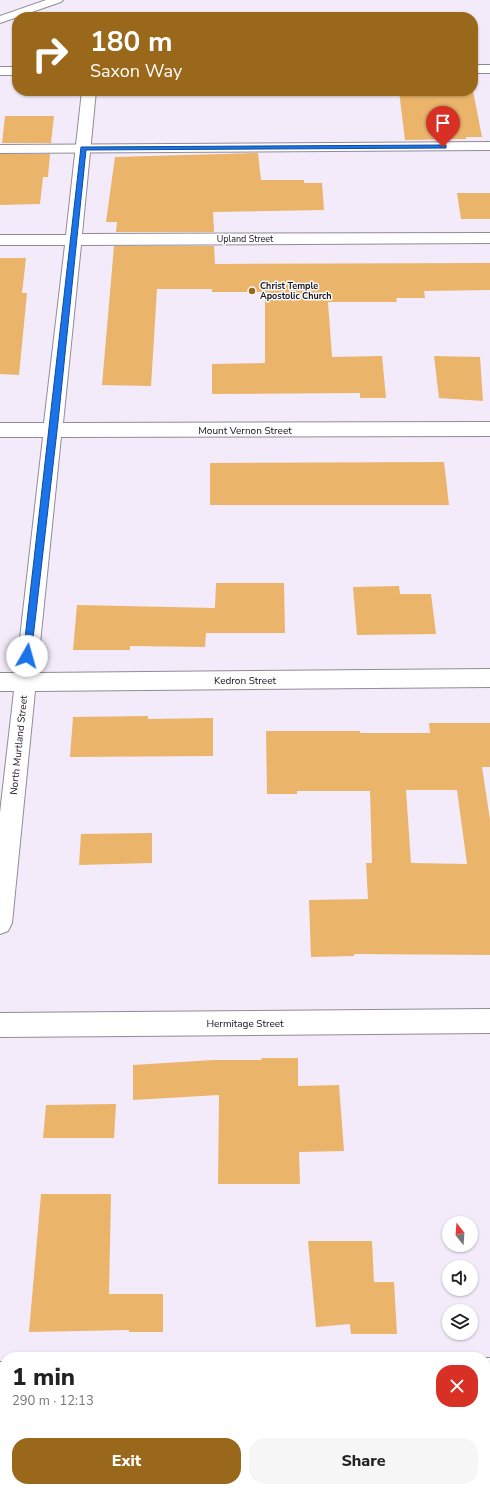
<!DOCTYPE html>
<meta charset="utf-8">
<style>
body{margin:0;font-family:"Nunito Sans",sans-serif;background:#f6f6f6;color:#222;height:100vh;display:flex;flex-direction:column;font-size:15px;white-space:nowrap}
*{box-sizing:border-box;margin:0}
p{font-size:13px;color:#767676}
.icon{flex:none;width:22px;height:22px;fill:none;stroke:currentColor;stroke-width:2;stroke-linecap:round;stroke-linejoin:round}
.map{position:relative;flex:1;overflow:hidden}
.details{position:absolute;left:0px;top:1352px;width:490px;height:140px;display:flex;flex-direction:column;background:#fff;border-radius:16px 16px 0 0;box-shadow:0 1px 3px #0004}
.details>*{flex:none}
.hud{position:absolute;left:12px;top:12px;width:466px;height:84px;border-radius:16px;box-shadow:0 1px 3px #0004;background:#99681b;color:#fff;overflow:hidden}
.needle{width:26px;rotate:343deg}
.controls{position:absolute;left:442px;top:1216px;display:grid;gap:8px}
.controls a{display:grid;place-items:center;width:36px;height:36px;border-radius:50%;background:#fff;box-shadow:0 1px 3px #0004;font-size:20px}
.pin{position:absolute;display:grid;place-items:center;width:34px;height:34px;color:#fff;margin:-41px -17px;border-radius:50% 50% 50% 0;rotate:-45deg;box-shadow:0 0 4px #0007}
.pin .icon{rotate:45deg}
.me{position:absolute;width:44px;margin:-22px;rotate:7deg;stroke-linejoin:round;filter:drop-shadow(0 0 3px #0008)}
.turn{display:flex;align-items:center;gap:14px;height:84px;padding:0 12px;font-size:18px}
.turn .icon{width:52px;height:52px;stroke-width:2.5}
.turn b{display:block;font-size:28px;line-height:34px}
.round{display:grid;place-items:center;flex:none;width:42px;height:42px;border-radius:16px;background:#f6f6f6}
.headline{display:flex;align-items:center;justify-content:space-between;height:68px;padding:0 12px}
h1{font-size:24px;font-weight:800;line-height:30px}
.action{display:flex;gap:8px;margin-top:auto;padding:8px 12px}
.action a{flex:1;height:46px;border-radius:16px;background:#99681b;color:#fff;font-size:16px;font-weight:800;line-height:46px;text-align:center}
.action a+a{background:#f6f6f6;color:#222}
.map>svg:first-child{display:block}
.building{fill:#ebb46b;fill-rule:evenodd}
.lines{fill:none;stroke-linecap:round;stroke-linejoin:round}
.lane-casing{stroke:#928b97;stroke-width:2}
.street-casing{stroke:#928b97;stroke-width:2}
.lane{fill:#fff;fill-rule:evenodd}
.street{fill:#fff;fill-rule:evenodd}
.route{fill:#1a73e8;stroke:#114b97}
.poi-dot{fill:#99681b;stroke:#fdfbfe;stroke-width:1.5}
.labels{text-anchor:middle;stroke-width:3;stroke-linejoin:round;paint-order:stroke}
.far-street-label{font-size:9px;fill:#161419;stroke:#fdfbfe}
.far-poi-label{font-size:9px;font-weight:bold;fill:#161419;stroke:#fdfbfe;text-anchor:start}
.street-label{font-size:10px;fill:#161419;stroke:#fdfbfe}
</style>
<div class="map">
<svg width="490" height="1492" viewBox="0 0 490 1492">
<rect width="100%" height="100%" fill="#f3ebf9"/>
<g class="building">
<polygon points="399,91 473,91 482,137 466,137 466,139 405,140"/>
<polygon points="5,116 54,116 51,143 2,143"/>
<polygon points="258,153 261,180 304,180 304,183 322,183 324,210 213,212 214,232 116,232 117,222 106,222 115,157"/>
<polygon points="0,154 50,154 48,177 43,177 40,204 0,205"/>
<polygon points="457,193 490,193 490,219 461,219"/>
<polygon points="114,246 214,246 215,264 490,263 490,290 424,291 425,298 396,298 397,302 328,302 332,357 382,356 386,398 360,398 360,393 212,394 212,364 265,363 265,292 212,292 212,289 157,289 151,386 102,385"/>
<polygon points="0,258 26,258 22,293 27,293 19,375 0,374"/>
<polygon points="434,356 480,357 483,401 439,398"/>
<polygon points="444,462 449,505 210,505 210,463"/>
<polygon points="216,583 284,583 285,633 206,633 205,647 130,646 130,650 73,650 77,605 215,608"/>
<polygon points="399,586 400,594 431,594 436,634 357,635 353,587"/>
<polygon points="148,716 148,719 213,718 213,756 70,757 73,717"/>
<path d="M429 723H490V767H482L490 820V955L354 954V956L311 957 309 900 368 899 366 863H372L370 791H297V794H267L266 731H360V733H430ZM406 790H457L467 864 411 863Z"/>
<polygon points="152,833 152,863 79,865 81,834"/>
<polygon points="261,1058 298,1058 298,1086 339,1085 344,1151 299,1152 300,1184 218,1184 219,1095 133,1100 133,1065 213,1060 262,1060"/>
<polygon points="116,1104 114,1138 43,1138 46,1105"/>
<polygon points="41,1194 111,1194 109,1294 163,1294 163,1332 129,1332 129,1330 29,1332"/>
<polygon points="308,1241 372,1241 374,1282 394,1282 397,1334 351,1334 350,1324 316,1327"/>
</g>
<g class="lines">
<defs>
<g id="lane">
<polygon points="46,0 63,0 61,2 0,23 0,16"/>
<polygon points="490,142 490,150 0,153 0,145"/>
<rect x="485" y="1358" width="5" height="24"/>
<rect x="0" y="1362" width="5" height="24"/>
</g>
<g id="street">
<rect x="473" y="65" width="17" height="8"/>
<rect x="0" y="67" width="17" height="8"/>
<polygon points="82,91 96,91 82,234 490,233 490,243 81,245 63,423 490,422 490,436 61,437 37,673 490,669 490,687 35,691 12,923 8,931 0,934 0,813 14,691 0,691 0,673 16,673 43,437 0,437 0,423 44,423 65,245 0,245 0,235 66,235"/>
<polygon points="490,1009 490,1033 0,1037 0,1013"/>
</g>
</defs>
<use href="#lane" class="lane-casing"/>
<use href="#street" class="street-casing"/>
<use href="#lane" class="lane"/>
<use href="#street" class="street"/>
</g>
<polygon class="route" points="443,145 446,145 446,148 86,150 58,422 31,656 30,659 24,659 23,656 81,147"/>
<circle class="poi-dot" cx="252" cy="291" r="4"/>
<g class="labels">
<g class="far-street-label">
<text x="245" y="242">Upland Street</text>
</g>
<g class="far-poi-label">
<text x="260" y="289">Christ Temple<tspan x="260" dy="10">Apostolic Church</tspan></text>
</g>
<g class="street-label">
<text x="245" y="434">Mount Vernon Street</text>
<text x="245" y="684">Kedron Street</text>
<text transform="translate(18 745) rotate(-84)" y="4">North Murtland Street</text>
<text x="245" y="1027">Hermitage Street</text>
</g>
</g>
</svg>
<div class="controls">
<a><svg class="needle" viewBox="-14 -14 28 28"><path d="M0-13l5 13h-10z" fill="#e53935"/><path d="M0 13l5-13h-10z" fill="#767676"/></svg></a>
<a><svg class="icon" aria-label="sound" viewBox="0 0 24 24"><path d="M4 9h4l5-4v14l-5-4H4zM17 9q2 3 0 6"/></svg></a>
<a><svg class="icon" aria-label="layers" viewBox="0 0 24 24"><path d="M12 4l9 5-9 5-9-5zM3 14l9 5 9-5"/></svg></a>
</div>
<div class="pin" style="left:443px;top:147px;background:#d93025"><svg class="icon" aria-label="arrive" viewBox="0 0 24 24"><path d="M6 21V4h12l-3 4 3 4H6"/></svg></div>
<svg class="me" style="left:27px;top:656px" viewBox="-20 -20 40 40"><circle r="19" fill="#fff"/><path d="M0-13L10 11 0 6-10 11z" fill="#1a73e8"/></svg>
<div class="hud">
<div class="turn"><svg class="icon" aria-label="right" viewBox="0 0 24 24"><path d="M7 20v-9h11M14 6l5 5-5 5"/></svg><div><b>180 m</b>Saxon Way</div></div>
</div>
<section class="details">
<div class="headline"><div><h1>1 min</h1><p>290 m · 12:13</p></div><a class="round" style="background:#d93025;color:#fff"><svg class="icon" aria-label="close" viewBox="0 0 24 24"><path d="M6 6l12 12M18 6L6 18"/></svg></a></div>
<div class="action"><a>Exit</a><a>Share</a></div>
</section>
</div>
